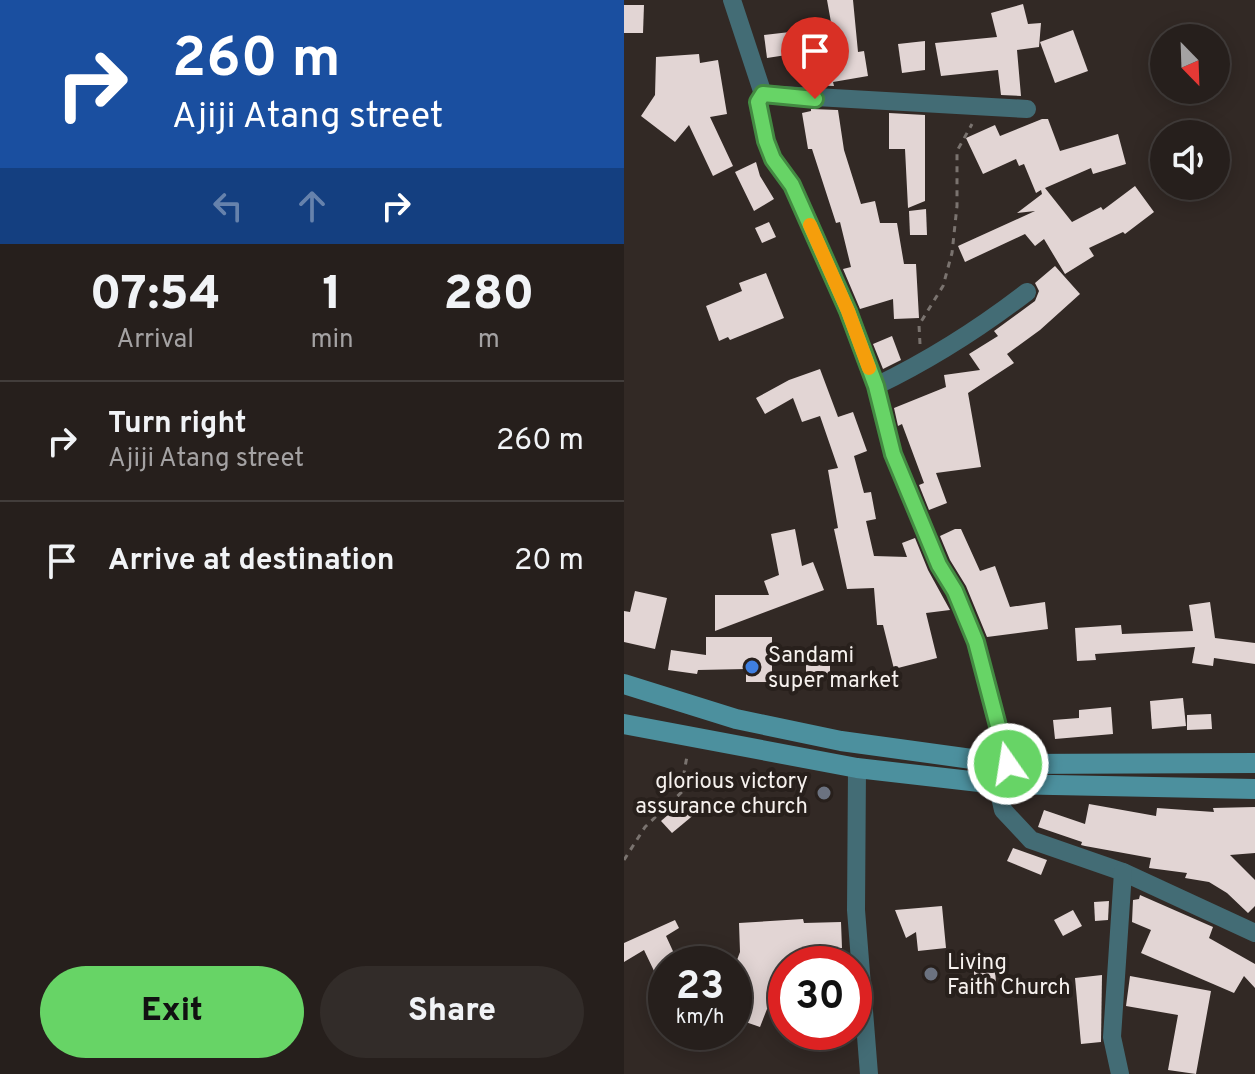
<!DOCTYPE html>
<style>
body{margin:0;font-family:Overpass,sans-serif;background:#322c29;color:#f1f3f6;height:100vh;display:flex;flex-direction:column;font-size:30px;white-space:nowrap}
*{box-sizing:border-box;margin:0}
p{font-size:26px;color:#a4a2a3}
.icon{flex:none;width:44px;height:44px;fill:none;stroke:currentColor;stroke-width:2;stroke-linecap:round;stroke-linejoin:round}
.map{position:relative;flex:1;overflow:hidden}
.side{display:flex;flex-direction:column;background:#261f1c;width:624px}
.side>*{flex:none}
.banner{background:#1a4fa0;color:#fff;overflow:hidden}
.needle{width:52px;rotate:157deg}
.controls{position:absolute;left:526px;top:24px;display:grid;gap:16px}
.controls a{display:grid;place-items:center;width:80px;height:80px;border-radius:50%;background:#261f1c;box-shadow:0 4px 20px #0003,0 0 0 2px #423d3b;font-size:40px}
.speed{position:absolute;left:24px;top:946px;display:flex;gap:16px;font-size:40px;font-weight:700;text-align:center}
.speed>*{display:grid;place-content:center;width:104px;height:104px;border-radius:50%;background:#261f1c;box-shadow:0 4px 20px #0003,0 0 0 2px #423d3b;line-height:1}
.speed small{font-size:20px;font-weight:400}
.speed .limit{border:12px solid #d22;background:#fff;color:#111}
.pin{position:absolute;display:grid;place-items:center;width:68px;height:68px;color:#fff;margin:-82px -34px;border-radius:50% 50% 50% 0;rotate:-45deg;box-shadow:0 0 8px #0007}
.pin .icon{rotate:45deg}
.me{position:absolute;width:88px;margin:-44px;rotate:347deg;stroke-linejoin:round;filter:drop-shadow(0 0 6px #0008)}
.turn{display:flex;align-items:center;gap:28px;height:168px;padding:0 40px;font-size:36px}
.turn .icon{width:104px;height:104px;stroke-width:2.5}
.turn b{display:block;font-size:56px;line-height:68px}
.lanes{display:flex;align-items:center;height:76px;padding:0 40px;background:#0003;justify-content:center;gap:40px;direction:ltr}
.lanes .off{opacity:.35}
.eta{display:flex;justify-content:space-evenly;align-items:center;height:136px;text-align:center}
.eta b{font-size:48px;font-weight:800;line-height:56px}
.primary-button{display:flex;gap:16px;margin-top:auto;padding:16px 40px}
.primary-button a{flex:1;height:92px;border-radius:48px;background:#67d466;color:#111;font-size:32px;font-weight:800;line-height:92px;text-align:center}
.primary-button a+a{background:#322c29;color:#f1f3f6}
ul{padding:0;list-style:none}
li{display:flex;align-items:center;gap:24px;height:120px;padding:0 40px;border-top:2px solid #423d3b}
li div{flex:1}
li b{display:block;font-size:30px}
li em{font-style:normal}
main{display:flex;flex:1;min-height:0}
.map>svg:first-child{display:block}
.building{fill:#e2d5d4}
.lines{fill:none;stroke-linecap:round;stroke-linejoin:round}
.path{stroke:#7a736f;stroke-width:3;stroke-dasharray:6 6;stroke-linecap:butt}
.street{stroke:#436c75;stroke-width:18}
.secondary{stroke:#4c909e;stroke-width:20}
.route-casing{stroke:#438a42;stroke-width:20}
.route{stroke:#67d466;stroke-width:14}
.slow{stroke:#f59e0b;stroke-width:14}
.shop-dot{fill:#3f7fe0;stroke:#28201c;stroke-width:3}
.worship-dot{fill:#6b7280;stroke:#28201c;stroke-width:3}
.labels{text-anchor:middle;stroke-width:8;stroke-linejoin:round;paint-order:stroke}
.poi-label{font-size:22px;fill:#f6f1ee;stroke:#28201c;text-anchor:start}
</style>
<main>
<section class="side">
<div class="banner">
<div class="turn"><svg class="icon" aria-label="right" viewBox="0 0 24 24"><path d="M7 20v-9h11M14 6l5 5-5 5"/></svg><div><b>260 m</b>Ajiji Atang street</div></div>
<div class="lanes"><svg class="icon off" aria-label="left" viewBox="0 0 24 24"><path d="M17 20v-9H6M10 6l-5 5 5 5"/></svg><svg class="icon off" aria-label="ahead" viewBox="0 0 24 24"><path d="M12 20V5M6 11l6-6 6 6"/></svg><svg class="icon" aria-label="right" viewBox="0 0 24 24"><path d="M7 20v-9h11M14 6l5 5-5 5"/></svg></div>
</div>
<div class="eta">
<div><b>07:54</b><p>Arrival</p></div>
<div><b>1</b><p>min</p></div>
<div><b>280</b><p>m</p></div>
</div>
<ul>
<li><svg class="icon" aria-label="right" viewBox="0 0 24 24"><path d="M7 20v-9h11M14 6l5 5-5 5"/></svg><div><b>Turn right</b><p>Ajiji Atang street</p></div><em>260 m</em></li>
<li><svg class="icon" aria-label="arrive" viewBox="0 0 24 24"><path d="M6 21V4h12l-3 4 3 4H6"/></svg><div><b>Arrive at destination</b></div><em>20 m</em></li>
</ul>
<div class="primary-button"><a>Exit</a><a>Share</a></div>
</section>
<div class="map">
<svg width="631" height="1074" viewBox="0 0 631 1074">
<rect width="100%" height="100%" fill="#322925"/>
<g class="building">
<polygon points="203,0 229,0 234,52 240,51 244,76 209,82 210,86 184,85 179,43 210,39"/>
<polygon points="399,4 404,24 417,23 415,47 393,50 397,96 377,95 374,70 317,76 311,43 373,37 367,13"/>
<polygon points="0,5 20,5 19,33 0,33"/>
<polygon points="449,30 464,71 431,83 416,42"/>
<polygon points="166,32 169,54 143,58 140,35"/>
<polygon points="301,41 301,70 278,73 274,44"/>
<polygon points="75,54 76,63 94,60 103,114 86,117 109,166 89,176 65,125 51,142 17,116 31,95 32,57"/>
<polygon points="187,109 214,110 220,150 237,204 251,201 256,223 273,223 280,264 292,264 295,318 270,319 269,299 236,309 219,269 227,267 216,222 212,223 188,149 184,149 178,113 187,111"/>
<polygon points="265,113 301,115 301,201 284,208 281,149 265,149"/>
<polygon points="418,119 424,119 436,151 494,134 502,164 469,174 467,168 421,188 448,222 477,207 479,210 511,186 530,212 501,234 499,232 465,248 470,256 441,274 420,239 411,246 401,234 341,262 334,246 411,211 393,213 418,194 417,190 412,193 400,164 395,166 392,159 359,174 342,138 371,125 376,136"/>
<polygon points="132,162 136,176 150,199 130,211 111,172"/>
<polygon points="302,209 303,235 286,235 285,211"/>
<polygon points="145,222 152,237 138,243 131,228"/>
<polygon points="431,266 456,294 416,330 383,354 390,363 344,393 357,467 312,473 323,503 305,510 295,485 300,483 278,424 274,426 270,408 322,387 320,375 356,370 345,354 374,336 370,331 411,301 415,291 411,283"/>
<polygon points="142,273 160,318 106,340 104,337 95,341 82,306 118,291 115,283"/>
<polygon points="268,336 277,360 259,369 249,344"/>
<polygon points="196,369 214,417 229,412 243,451 230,456 240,493 247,492 252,519 242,521 250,556 283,557 278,543 291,538 304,570 326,610 302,613 313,658 270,669 259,625 253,625 250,588 223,589 210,529 214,528 204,470 214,468 196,416 178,422 169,398 141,414 132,398 165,380"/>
<polygon points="171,529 178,566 189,562 200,590 91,631 91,595 145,595 140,581 155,575 147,534"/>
<polygon points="331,529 337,529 356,571 371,566 386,607 421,602 424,629 363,637 342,586 326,560 316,536"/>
<polygon points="11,591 43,598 31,649 0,642 0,611 6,612"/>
<polygon points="586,602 591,638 631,643 631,664 590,658 589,666 568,663 571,647 471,654 472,660 453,661 451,628 497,625 498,634 569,631 565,605"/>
<polygon points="82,637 148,637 148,682 122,682 122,669 74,670 73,674 44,670 47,650 82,655"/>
<polygon points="182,657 206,657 206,679 182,680"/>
<polygon points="559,698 562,726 528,729 526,701"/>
<polygon points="487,707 489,734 431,739 429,720 455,718 455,710"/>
<polygon points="587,714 588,729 563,730 563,715"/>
<polygon points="61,800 72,813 48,833 37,821"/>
<polygon points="465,804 532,816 533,808 590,812 589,808 631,807 631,853 606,855 631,880 631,906 624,913 603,893 585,882 561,878 563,873 525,868 527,858 461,846 457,845 458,842 414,827 420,810 461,824"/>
<polygon points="389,848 423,860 417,875 383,861"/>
<polygon points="516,895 589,927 585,938 631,964 631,988 620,976 610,993 517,953 527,930 508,922 509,900 515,899"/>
<polygon points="485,901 484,920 471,921 470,902"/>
<polygon points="318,906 322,948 294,951 292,932 282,938 271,910"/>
<polygon points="449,910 458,926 439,936 430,920"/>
<polygon points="179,919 180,923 217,922 218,948 181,948 181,963 162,963 162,1007 143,1009 136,1027 110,1018 110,968 116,952 115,923"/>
<polygon points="51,920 55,928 42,936 54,962 42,964 42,967 31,973 20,950 0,962 0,943"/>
<polygon points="371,969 372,984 350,985 350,970"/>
<polygon points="478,975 477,1042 457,1044 451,978"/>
<polygon points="506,976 587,991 572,1074 544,1070 554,1015 502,1006"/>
</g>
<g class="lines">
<g class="path">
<polyline points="296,344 295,325 319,286 328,253 333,206 333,151 348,124"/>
<polyline points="0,860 21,827 63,787 60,773 63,756"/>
</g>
<g class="street">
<polyline points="108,0 139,94 134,102 142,141 149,159 168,185 224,311 252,386 269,454 315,565 331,591 352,642 384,764"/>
<polyline points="139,94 403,109"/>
<path d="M252 386C306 360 355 329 403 292"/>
<polyline points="233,768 232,910 245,1074"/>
<polyline points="373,784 379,810 407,840 499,872 631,933"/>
<polyline points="496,1074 488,1037 499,872"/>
</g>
<g class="secondary">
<polyline points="0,684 112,719 217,741 384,764 631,763"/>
<polyline points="0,724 233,768 373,784 631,789"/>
</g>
</g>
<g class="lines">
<defs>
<polyline id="route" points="191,99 139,94 134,102 142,141 149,159 168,185 224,311 252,386 269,454 315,565 331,591 352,642 384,764"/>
</defs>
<use href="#route" class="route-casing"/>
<use href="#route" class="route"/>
<polyline class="slow" points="186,225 224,311 245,368"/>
</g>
<circle class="shop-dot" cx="128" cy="667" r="8"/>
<g class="worship-dot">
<circle cx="200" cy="793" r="8"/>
<circle cx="307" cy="974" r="8"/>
</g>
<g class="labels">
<g class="poi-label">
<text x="144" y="662">Sandami<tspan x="144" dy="25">super market</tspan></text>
<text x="184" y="788" text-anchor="end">glorious victory<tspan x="184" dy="25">assurance church</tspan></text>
<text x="323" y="969">Living<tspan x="323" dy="25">Faith Church</tspan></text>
</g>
</g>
</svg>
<div class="controls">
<a><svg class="needle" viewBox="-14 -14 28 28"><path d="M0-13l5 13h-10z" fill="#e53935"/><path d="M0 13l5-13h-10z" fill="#a4a2a3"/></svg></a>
<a><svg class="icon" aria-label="sound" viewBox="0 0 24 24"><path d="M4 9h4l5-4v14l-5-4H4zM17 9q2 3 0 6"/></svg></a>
</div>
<div class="speed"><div>23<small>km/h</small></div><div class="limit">30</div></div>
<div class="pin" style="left:191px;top:99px;background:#d93025"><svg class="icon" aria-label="arrive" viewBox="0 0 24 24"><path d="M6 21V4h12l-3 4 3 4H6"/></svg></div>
<svg class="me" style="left:384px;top:764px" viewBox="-20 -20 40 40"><circle r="17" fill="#67d466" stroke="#fff" stroke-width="3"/><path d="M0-11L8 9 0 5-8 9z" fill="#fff"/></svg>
</div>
</main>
